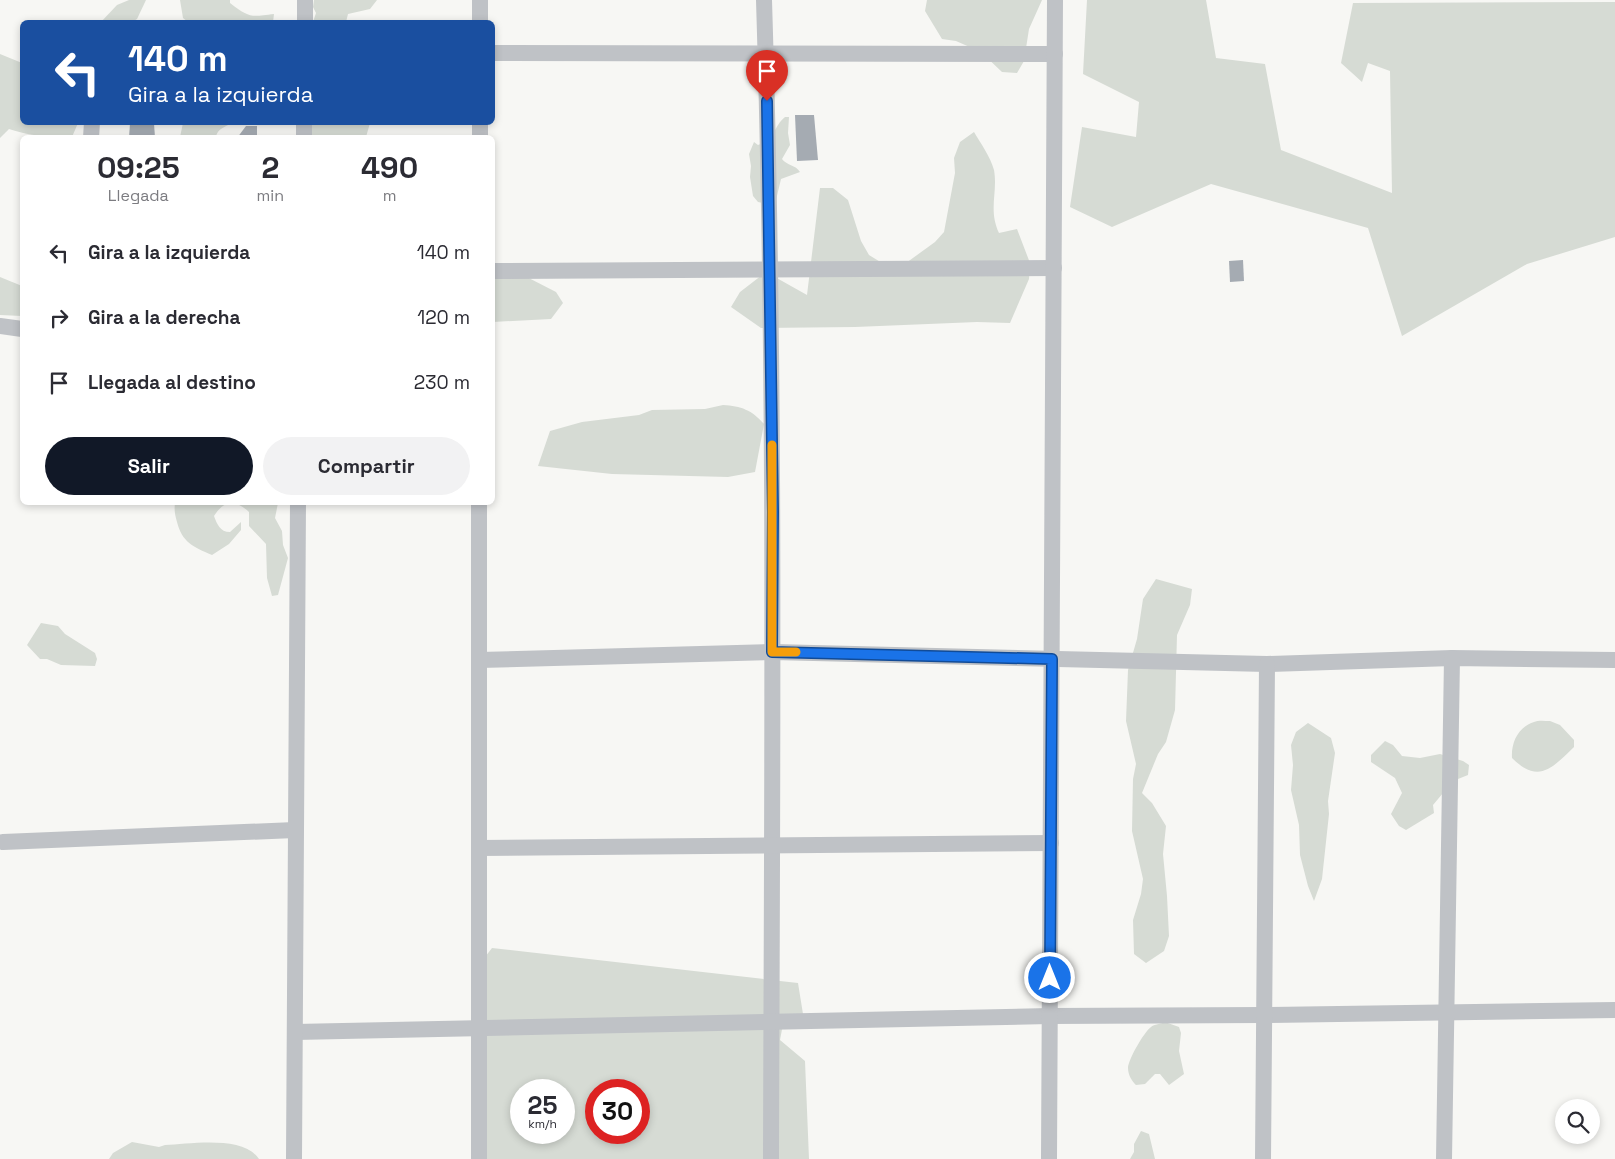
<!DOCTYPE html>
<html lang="es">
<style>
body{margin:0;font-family:"Space Grotesk",sans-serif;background:#f2f2f3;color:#2b2b33;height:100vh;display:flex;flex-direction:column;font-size:19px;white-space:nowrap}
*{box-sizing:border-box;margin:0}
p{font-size:16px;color:#7c7c81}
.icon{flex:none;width:28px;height:28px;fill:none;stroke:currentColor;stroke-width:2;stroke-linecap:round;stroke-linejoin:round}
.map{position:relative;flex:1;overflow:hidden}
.details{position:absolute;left:20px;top:135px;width:475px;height:370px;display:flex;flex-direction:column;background:#fff;border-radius:8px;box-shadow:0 2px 8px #0003}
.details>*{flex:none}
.guide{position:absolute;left:20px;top:20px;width:475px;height:105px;border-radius:8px;box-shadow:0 2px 8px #0003;background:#1a4fa0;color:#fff;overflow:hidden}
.buttons{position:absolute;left:1555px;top:1099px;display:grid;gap:10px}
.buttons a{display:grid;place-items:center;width:45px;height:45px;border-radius:50%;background:#fff;box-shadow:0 2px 8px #0003;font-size:25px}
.speed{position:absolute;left:510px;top:1079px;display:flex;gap:10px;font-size:25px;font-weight:700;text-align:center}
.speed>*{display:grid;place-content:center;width:65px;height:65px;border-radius:50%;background:#fff;box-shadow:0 2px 8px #0003;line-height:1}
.speed small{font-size:12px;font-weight:400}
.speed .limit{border:8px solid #d22;background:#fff;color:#111}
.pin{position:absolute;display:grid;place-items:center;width:42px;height:42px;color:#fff;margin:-51px -21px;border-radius:50% 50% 50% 0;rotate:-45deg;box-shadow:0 0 5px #0007}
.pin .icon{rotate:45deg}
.me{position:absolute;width:55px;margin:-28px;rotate:0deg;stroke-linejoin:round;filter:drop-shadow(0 0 4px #0008)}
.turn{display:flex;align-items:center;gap:18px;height:105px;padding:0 25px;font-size:22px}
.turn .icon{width:65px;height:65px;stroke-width:2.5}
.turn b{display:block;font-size:35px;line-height:42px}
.eta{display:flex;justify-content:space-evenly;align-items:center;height:85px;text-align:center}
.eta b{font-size:30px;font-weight:700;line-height:35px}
.primary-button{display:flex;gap:10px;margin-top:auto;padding:10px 25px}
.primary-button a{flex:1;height:58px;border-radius:30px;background:#111827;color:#fff;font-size:20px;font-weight:700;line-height:58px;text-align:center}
.primary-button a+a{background:#f2f2f3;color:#2b2b33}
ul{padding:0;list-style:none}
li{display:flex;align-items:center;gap:15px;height:65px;padding:0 25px}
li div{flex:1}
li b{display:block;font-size:19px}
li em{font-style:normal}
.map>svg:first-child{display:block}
.green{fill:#d6dbd4;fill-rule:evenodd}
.building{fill:#a5abb2}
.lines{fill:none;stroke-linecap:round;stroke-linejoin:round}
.minor{stroke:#bfc2c6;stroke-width:16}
.route-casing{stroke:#114b97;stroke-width:12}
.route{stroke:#1a73e8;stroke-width:9}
.slow{stroke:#f59e0b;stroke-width:9}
</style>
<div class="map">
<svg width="1615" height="1159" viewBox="0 0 1615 1159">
<rect width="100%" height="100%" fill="#f7f7f4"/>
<g class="green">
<polygon points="129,0 146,0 137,19 132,22 101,22 117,5"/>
<path d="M180 0H230V3C250 18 250 17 274 14L273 22H188L183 18Z"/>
<polygon points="314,0 377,0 370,9 348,14 346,22 313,22 316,13 313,7"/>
<polygon points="927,0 1042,0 1029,29 1024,61 1017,73 1002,72 981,52 956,41 942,39 925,11"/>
<polygon points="1087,0 1206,0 1216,58 1265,64 1281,150 1392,193 1390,71 1368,63 1362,82 1341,63 1353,3 1615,2 1615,237 1527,264 1402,336 1368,228 1211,184 1112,227 1070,207 1082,127 1136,137 1139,102 1083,74"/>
<path d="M0 54 22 63V122L78 123 72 137C51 138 30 136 9 129L0 138Z"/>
<path d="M785 117H789L788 133 790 145 782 159C786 165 796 165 800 172L781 179 776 200 772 205 758 202 753 196 750 177 751 166 749 154 754 142 758 145C775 140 773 127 785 117Z"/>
<path d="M183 123V122L233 123C226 126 217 129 216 137H180Z"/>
<polygon points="310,123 370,123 366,137 310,138"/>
<path d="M974 132C981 144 990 156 994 170 998 193 988 209 999 233L1017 229 1030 263 1029 279 1010 323 977 322 855 327 761 328 731 307 740 292 766 272 807 295 820 188H833L848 200 861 241 869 255 895 271 935 242 944 232 955 173 954 158 960 142Z"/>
<polygon points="493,272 519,273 556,292 563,303 551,319 493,322"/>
<polygon points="0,277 22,286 22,316 0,315"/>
<path d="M723 405C741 406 752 410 764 424L755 472 728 477 612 474 538 466 550 431 582 422 639 415 652 410 705 409Z"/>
<path d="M175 503H278L275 518 282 531 283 545 288 558 278 595 272 596 267 578 266 544 249 526V512C235 499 224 500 214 516 217 524 220 532 230 532L241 522V530L229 544 212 555C193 547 182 542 177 522 175 515 174 510 175 503Z"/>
<polygon points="1156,579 1192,589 1190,605 1177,635 1175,710 1166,742 1158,754 1142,793 1152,803 1166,826 1163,854 1167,896 1169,936 1164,951 1146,963 1134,954 1133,920 1141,894 1143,879 1132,831 1133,779 1136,764 1126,721 1128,670 1137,639 1143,599"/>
<polygon points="41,623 58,626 65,634 95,653 97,659 95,666 61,665 47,659 40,659 27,645"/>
<path d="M1550 721 1560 725 1574 740V747C1553 767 1539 785 1512 758 1511 743 1518 727 1534 722 1538 720 1545 721 1550 721Z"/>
<polygon points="1308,723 1331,738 1335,753 1328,801 1329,814 1322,879 1314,901 1308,886 1300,855 1299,825 1291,790 1293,765 1291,745 1296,732"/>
<polygon points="1385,741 1393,745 1402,756 1420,758 1440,754 1463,761 1469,765 1468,775 1453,781 1433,805 1434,813 1406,830 1399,826 1391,814 1402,793 1395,778 1371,762 1371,755"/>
<path d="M492 948 798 983 803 1014 783 1024 780 1040 805 1061 809 1159H482L471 975ZM521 1090H564V1132H521ZM596 1090H639V1132H596Z"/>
<path d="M1165 1022 1179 1027 1181 1033 1179 1051 1184 1074 1169 1085 1160 1074H1155L1145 1084 1136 1085C1132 1081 1128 1075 1128 1068 1128 1060 1144 1032 1151 1027 1154 1024 1161 1024 1165 1022Z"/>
<polygon points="1141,1131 1149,1134 1155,1159 1130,1159 1134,1152 1134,1144"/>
<path d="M132 1142 159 1147 165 1145C190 1144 244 1135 259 1159H109L113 1153Z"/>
</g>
<g class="building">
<polygon points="795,115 814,115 818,160 797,161"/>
<polygon points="130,123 154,123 155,138 129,138"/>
<polygon points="246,126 257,126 257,138 237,138"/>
<polygon points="1243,260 1244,281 1230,282 1229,261"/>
</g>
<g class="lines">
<g class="minor">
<polyline points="305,0 305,22"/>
<path d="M764 0C776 386 772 773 771 1159"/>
<polyline points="480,22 480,0"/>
<polyline points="492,53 1055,54"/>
<polyline points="91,138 92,122"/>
<polyline points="304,138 304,122"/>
<polyline points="480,138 480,122"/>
<polyline points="492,271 1054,268"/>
<polyline points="0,326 22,329"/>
<polyline points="479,660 773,652 1267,664 1452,658 1615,660"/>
<polyline points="3,842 295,830"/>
<polyline points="479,848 1051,843"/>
<polyline points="295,1032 1050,1016 1263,1015 1615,1010"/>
<polyline points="294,1159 298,502"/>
<polyline points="479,1159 479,502"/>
<polyline points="1049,1159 1055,0"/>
<polyline points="1263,1159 1267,664"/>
<polyline points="1444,1159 1452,658"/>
</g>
</g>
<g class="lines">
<defs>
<polyline id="route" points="767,101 773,512 772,652 1052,659 1050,978"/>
</defs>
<use href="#route" class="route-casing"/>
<use href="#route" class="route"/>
<polyline class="slow" points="772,445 772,652 796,652"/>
</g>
</svg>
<div class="buttons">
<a><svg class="icon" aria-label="search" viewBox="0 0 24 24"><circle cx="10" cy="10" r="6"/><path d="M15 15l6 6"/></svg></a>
</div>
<div class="speed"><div>25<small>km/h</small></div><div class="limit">30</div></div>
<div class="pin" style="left:767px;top:101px;background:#d93025"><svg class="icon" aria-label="arrive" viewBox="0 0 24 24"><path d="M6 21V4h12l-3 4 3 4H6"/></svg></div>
<svg class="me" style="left:1050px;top:978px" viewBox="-20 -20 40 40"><circle r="17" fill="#1a73e8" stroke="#fff" stroke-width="3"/><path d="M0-11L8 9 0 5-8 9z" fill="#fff"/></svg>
<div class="guide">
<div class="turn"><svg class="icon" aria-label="left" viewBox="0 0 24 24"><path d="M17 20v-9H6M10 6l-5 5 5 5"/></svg><div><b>140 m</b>Gira a la izquierda</div></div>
</div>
<section class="details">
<div class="eta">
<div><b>09:25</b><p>Llegada</p></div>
<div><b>2</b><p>min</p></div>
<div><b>490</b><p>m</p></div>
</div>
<ul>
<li><svg class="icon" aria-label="left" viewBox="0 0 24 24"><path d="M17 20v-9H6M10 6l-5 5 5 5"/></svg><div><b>Gira a la izquierda</b></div><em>140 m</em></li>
<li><svg class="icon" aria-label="right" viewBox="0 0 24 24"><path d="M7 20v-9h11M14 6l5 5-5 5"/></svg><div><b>Gira a la derecha</b></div><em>120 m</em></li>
<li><svg class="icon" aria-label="arrive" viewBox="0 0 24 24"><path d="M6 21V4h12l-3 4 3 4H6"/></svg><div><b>Llegada al destino</b></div><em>230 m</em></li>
</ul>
<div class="primary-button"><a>Salir</a><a>Compartir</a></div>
</section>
</div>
